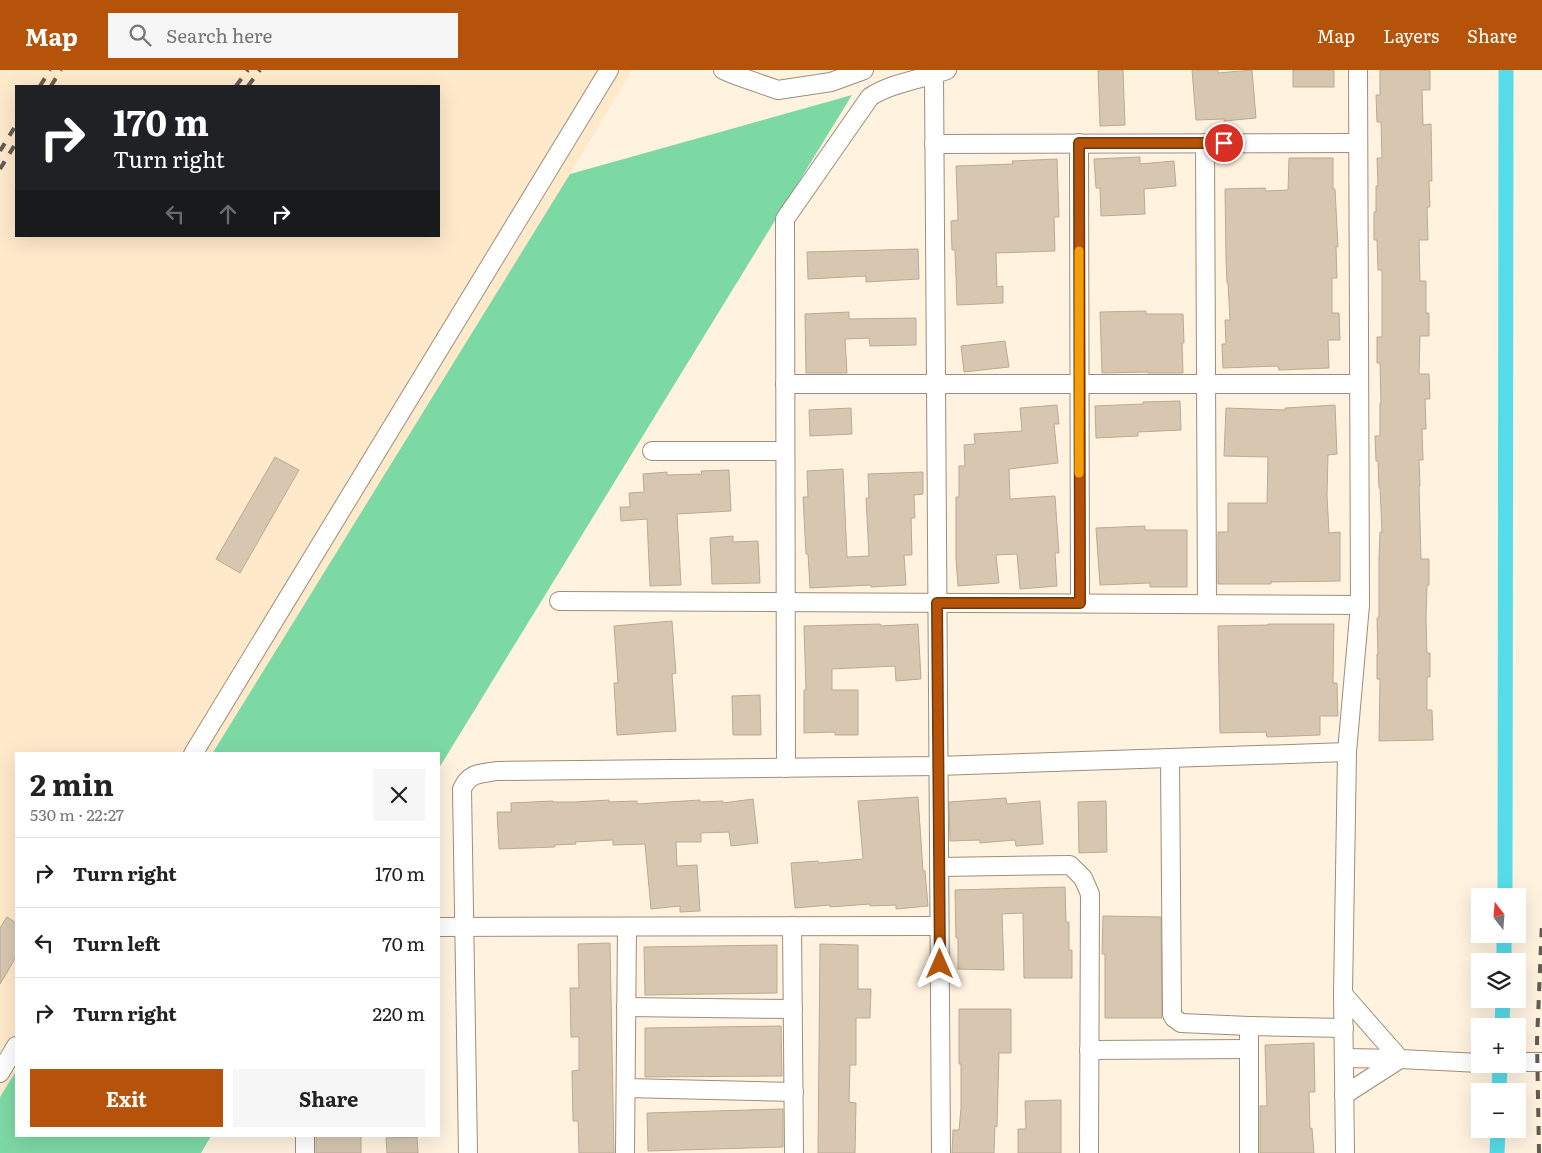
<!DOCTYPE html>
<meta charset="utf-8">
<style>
body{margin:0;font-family:Literata,serif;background:#f6f6f6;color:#222;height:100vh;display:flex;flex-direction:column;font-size:19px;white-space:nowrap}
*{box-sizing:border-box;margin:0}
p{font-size:16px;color:#767676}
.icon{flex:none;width:28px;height:28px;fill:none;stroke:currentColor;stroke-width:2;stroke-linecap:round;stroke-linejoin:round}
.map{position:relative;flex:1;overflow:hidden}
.sheet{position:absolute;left:15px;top:682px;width:425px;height:385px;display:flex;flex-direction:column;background:#fff;border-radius:0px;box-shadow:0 5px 20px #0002}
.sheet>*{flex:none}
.banner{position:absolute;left:15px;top:15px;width:425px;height:152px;border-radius:0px;box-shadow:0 5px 20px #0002;background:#202124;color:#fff;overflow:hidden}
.needle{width:32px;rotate:343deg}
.tools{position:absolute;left:1471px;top:818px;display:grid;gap:10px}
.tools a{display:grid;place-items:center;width:55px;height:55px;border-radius:0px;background:#fff;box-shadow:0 5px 20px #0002;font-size:25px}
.pin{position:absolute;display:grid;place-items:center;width:42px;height:42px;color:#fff;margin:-21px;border:2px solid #fff;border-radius:50%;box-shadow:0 1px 5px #0007}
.me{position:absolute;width:55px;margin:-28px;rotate:0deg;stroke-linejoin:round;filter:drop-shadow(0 0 4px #0008)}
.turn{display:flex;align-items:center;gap:18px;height:105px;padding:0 15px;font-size:22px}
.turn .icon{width:65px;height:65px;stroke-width:2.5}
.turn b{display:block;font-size:35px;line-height:42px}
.lanes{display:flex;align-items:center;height:48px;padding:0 15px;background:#0003;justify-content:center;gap:25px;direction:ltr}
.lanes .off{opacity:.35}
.round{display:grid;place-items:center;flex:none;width:52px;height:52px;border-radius:0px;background:#f6f6f6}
.overview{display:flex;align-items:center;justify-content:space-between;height:85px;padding:0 15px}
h1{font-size:30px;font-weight:700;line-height:38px}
.action{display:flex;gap:10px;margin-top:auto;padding:10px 15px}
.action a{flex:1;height:58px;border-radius:0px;background:#b45309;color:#fff;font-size:20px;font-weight:700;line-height:58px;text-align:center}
.action a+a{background:#f6f6f6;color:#222}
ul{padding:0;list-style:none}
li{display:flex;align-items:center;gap:15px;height:70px;padding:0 15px;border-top:1px solid #e0e0e0}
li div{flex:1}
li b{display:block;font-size:19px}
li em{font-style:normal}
header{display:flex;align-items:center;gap:30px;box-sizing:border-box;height:70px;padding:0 25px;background:#b45309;color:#fff}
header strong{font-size:24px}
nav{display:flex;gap:28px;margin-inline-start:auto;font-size:18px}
.search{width:350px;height:45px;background:#f6f6f6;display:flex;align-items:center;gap:12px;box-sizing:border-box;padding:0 18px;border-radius:0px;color:#767676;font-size:19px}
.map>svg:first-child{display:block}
.built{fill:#ffe9cb;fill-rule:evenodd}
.forest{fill:#7dd9a4}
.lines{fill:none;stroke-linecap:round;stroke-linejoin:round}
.canal{stroke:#56dce9;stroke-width:15}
.building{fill:#d7c7b1;stroke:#baaa94}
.minor-casing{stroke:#9d8e79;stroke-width:20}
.minor{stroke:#fff;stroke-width:18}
.rail{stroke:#635b50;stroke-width:4;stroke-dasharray:9 9;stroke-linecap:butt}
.route-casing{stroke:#753606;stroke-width:12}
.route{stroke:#b45309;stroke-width:9}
.slow{stroke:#f59e0b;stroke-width:9}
</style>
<header>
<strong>Map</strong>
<div class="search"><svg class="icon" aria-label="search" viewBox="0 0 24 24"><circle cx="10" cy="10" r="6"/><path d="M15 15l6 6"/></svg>Search here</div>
<nav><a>Map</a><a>Layers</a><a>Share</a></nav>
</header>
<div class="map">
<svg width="1542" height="1083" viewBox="0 0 1542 1083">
<rect width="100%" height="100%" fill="#fff2df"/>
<path class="built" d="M0 0H632L570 104 212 684H16V1001L0 1027ZM16 16H439V166H16Z"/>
<g class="forest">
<polygon points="852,25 439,698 439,684 212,684 570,104"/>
<polygon points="16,1001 16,1066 211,1066 201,1083 0,1083 0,1027"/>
</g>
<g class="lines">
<g class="canal">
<polyline points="1505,826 1506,0"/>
<polyline points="1504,891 1504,864"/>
<polyline points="1502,956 1503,929"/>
<polyline points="1499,1021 1500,994"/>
<polyline points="1497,1083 1498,1059"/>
</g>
</g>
<g class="building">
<polygon points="1098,0 1123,0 1125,55 1100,56"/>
<polygon points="1192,0 1218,0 1218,3 1252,0 1256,48 1224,51 1224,49 1196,50"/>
<rect x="1293" y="0" width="41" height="17"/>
<polygon points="1380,0 1430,0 1430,20 1422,20 1423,55 1431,54 1432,111 1429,111 1430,137 1427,137 1428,170 1419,170 1420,211 1426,211 1426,243 1429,243 1429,266 1420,266 1419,304 1429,304 1430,329 1425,329 1426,359 1422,359 1423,390 1419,390 1420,416 1419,416 1421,489 1429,489 1429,515 1427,515 1426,547 1427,583 1430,583 1430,607 1427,607 1427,640 1432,640 1433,670 1379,671 1380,609 1377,609 1377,584 1378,584 1377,548 1379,547 1379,488 1380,462 1382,462 1380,418 1379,418 1378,391 1376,391 1375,366 1380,366 1380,333 1381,333 1380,293 1377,293 1377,267 1382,267 1382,200 1378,200 1377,170 1374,170 1374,142 1376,142 1376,116 1378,116 1377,88 1382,88 1381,52 1377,52 1376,25 1380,25"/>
<polygon points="1140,87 1140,94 1174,91 1176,116 1144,119 1145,144 1101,146 1100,118 1096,118 1094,89"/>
<polygon points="1289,88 1333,88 1333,119 1335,119 1338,177 1336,177 1337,208 1332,208 1332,243 1339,243 1340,270 1328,270 1329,298 1279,300 1278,296 1223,298 1222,274 1226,274 1225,250 1230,250 1228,213 1227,213 1226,190 1225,119 1265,118 1266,121 1288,120"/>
<polygon points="1057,89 1059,147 1054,147 1055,181 996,183 997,217 1003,216 1003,233 957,235 955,180 952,180 951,151 958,150 956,96 1013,94 1012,91"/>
<polygon points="918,179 919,209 866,212 866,206 808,209 807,182"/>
<polygon points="1146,241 1146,244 1183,244 1184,273 1182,273 1183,303 1148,303 1148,302 1102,303 1100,242"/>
<polygon points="849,242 849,249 916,248 916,275 870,276 869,268 845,269 847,303 806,303 805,244"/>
<polygon points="1005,271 1009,297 964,302 961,276"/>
<polygon points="1180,331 1181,360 1138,362 1138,366 1096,368 1095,336 1143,334 1143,332"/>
<polygon points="1057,335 1059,354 1054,354 1058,393 1009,399 1010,429 1055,426 1059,483 1055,483 1057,516 1020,519 1017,484 996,485 999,513 958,516 956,489 956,427 959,427 959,396 965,396 964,375 975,374 974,364 1022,361 1020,338"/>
<polygon points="1335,335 1337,384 1328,385 1327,425 1329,463 1340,462 1340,511 1271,512 1271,514 1218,514 1218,462 1228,462 1228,433 1267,433 1268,387 1224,386 1226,338 1285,340 1285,338"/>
<polygon points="851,338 852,364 810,366 809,340"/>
<polygon points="275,387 299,400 240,503 216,489"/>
<polygon points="843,399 847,487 869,486 866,428 869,428 868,404 923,402 923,424 914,425 915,448 911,448 912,485 904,485 906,515 871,517 871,515 810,518 808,484 806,484 803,427 808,427 807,401"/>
<polygon points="729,400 731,441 677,444 681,515 650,516 647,449 621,451 620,437 630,437 629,423 644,422 643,404 667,402 667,405 702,404 701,401"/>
<polygon points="1145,456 1145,460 1187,460 1187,517 1150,517 1150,513 1100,515 1096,458"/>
<polygon points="733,466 733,472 758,471 760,513 712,514 710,468"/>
<polygon points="672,551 676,603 672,604 676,661 617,665 614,613 618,613 614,556"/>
<polygon points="880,554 881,556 918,554 921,609 896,611 895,596 832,599 832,620 858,620 858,665 835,665 835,662 804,663 804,620 806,620 804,556"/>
<polygon points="1268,554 1334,554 1333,613 1337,613 1338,646 1320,646 1320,665 1267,667 1266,662 1220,663 1218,556 1268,555"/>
<polygon points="760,625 761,665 733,665 732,626"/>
<polygon points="918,727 923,801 925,801 928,836 896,839 896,835 870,836 870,834 830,837 830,835 795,838 791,793 818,791 819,793 863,789 858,731"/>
<polygon points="1006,728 1007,734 1040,731 1043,774 1016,776 1015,770 980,773 980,770 950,771 949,732"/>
<polygon points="753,729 758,773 731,776 729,762 701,763 701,772 676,772 677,796 697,795 700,841 680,842 680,836 651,839 645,774 613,775 613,770 575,772 576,774 555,775 555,777 499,779 497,742 511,742 511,733 553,731 553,732 574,732 609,730 609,732 637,731 637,734 700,730 700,732 723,731 723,733"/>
<polygon points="1106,731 1107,782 1079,783 1078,732"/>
<polygon points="1065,817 1066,852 1069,852 1069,880 1072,880 1072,908 1024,908 1023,843 1002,844 1004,900 958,899 958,868 956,868 955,820"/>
<polygon points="1103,846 1161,847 1162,948 1105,948 1105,884 1102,884"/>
<polygon points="7,847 16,853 16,887 0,914 0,858"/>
<polygon points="610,873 614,1083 579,1083 578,1051 573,1051 572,1001 579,1000 579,967 571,967 570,918 579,918 578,874"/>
<polygon points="820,874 858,875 858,919 871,919 870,948 856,948 856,995 850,995 849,1032 856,1033 855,1083 818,1083"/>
<polygon points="777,875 777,923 645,925 644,877"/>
<polygon points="959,939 1011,939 1011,983 999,983 997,1057 995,1056 994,1083 952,1083 953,1060 959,1060 961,1038 961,994 959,994"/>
<polygon points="781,956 782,1006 645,1007 645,958"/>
<polygon points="1314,973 1315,1022 1309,1022 1310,1059 1312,1058 1314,1083 1260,1083 1260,1036 1267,1036 1265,975"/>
<polygon points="1061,1030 1061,1083 1018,1083 1018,1059 1026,1059 1025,1031"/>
<polygon points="783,1039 783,1077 648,1081 647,1043"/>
<rect x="316" y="1066" width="45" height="17"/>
<polygon points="417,1067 418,1083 387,1083 386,1068"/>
</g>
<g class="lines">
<defs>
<g id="minor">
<polyline points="723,0 735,5 778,20 831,12 864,0"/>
<polyline points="934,5 941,1083"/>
<polyline points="1079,73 1080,533"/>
<polyline points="1205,73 1207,534"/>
<polyline points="934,74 1358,73"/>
<polyline points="785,314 1359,314"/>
<polyline points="652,381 785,381"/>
<polyline points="559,531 1360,535"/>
<polyline points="193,684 609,0"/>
<polyline points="1170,689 1172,944 1174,948 1181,953 1249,956"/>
<path d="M786 698 785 149 870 27C890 13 924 9 947 0"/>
<polyline points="939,797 1070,795 1083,808 1090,824 1089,1083"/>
<polyline points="792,856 794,1083"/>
<polyline points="439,857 939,856"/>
<polyline points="1343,924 1400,989 1344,1025"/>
<polyline points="626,937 793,939"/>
<polyline points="1089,980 1249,979"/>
<polyline points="1344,988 1400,989 1480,993"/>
<polyline points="1518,992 1542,992"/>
<polyline points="0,1003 16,976"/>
<polyline points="626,1018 794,1022"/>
<polyline points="305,1066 305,1083"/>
<path d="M468 1083 462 719C470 702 480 704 497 701L938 696 1347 682"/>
<polyline points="625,1083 627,857"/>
<polyline points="1249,1083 1249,956 1344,958"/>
<polyline points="1345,1083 1343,924 1347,682 1360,535 1358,0"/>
</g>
</defs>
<use href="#minor" class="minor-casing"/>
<use href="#minor" class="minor"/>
<g class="rail">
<polyline points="40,16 50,0"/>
<polyline points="51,16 61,0"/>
<polyline points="236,16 248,0"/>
<polyline points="248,16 260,0"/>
<polyline points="0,81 16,55"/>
<polyline points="0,99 16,73"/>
<polyline points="1539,1083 1537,971 1542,852"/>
</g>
</g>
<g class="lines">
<defs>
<polyline id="route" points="940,894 937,533 1080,533 1079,73 1224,73"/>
</defs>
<use href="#route" class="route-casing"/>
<use href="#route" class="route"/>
<polyline class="slow" points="1079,181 1079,403"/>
</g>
</svg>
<div class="tools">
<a><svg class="needle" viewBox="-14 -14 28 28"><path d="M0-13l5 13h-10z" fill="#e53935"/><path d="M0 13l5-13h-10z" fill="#767676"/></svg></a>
<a><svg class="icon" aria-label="layers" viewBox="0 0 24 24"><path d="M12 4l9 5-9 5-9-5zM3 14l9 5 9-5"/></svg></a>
<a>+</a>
<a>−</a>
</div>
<div class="pin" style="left:1224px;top:73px;background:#d93025"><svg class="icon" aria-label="arrive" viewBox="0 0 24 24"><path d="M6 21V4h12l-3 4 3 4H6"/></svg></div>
<svg class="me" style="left:940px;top:894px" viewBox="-20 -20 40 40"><path d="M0-17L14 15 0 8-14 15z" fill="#b45309" stroke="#fff" stroke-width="4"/></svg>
<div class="banner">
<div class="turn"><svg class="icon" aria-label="right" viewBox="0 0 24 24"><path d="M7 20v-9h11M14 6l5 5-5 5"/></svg><div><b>170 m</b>Turn right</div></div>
<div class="lanes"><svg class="icon off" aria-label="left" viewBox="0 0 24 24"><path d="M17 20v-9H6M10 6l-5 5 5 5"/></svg><svg class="icon off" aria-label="ahead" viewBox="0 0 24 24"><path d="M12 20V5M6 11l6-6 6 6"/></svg><svg class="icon" aria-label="right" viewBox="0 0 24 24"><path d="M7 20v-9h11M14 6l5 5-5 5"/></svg></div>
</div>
<section class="sheet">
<div class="overview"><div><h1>2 min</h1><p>530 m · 22:27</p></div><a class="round"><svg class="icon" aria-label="close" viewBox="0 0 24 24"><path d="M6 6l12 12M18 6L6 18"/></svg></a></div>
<ul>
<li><svg class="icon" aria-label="right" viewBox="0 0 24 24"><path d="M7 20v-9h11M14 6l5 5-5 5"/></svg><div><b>Turn right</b></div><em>170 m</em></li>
<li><svg class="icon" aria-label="left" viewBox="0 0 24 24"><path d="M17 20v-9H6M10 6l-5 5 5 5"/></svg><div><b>Turn left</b></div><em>70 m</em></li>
<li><svg class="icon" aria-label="right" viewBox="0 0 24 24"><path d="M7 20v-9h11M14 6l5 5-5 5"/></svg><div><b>Turn right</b></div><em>220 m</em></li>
</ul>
<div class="action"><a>Exit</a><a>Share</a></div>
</section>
</div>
